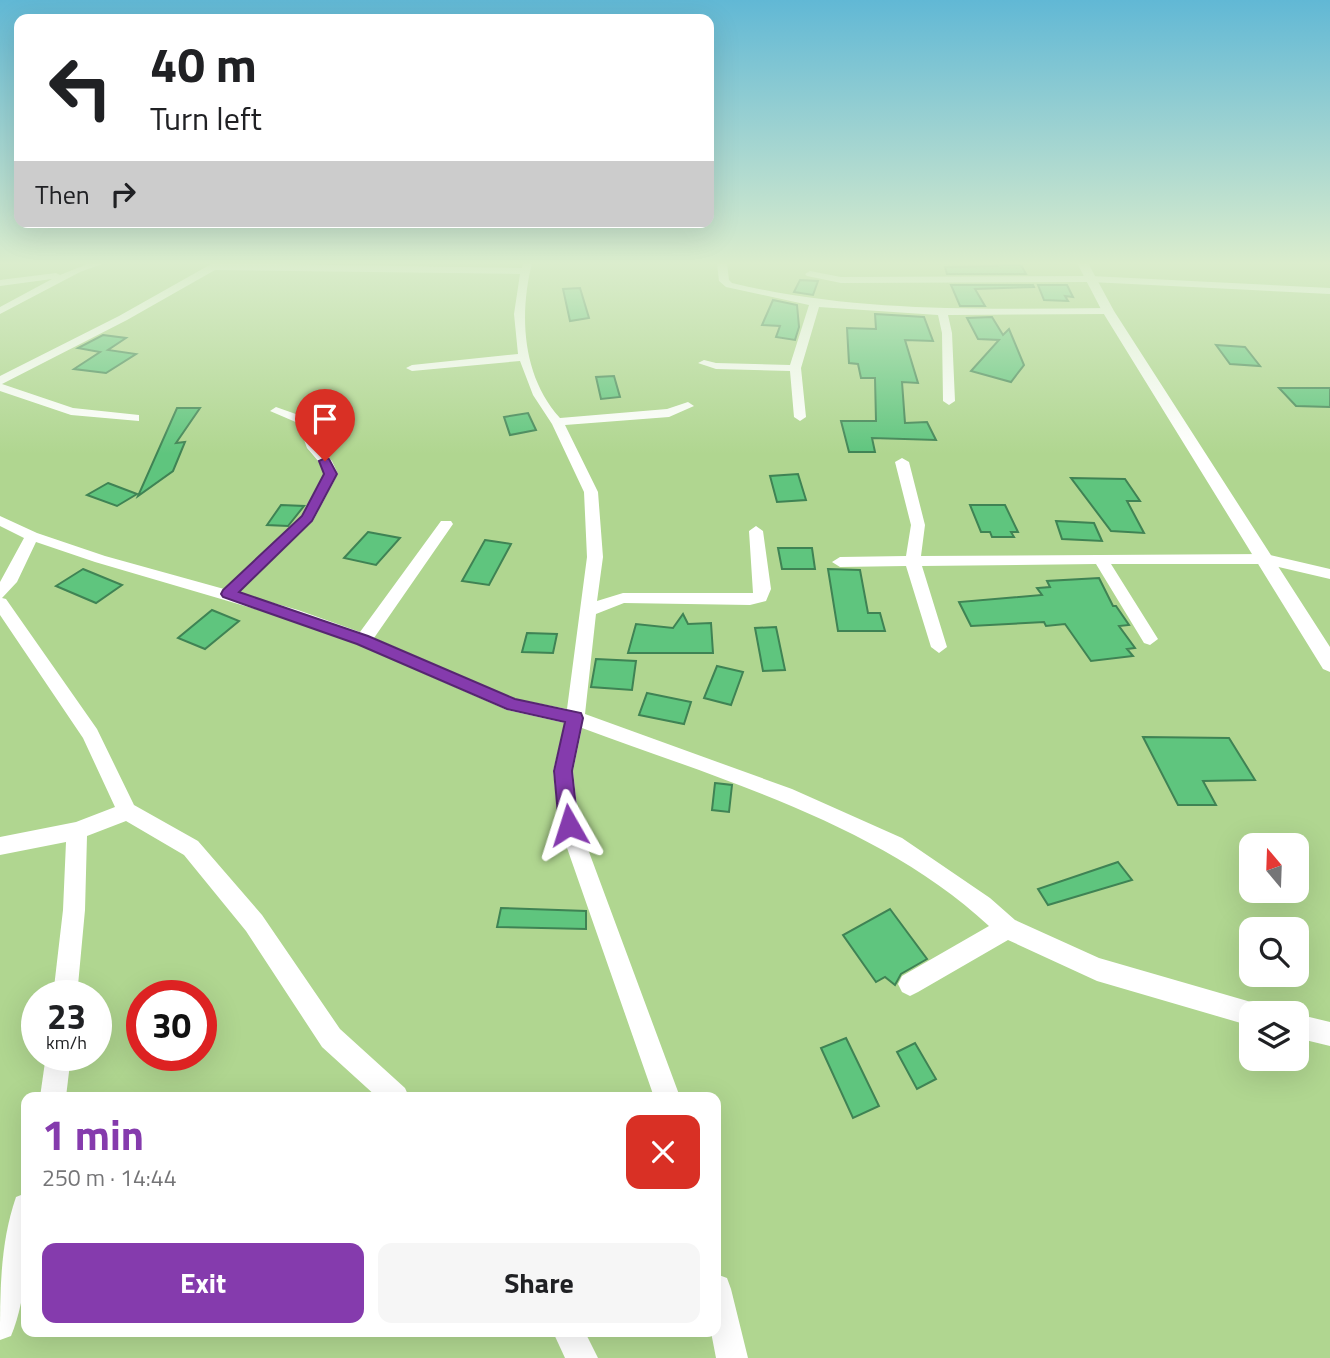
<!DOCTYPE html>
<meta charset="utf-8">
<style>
body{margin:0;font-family:"Titillium Web",sans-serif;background:#f6f6f6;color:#202124;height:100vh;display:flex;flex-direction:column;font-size:26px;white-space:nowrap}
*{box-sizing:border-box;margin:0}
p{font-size:23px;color:#757577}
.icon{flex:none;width:38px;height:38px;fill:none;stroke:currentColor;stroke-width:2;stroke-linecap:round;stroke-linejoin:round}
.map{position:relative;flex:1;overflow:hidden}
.details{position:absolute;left:21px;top:1092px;width:700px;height:245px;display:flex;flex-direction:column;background:#fff;border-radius:14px;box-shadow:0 7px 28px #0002}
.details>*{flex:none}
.hud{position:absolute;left:14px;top:14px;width:700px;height:214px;border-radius:14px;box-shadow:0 7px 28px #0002;background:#fff;color:#202124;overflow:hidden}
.needle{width:46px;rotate:341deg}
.controls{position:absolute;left:1239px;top:833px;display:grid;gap:14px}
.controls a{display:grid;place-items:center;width:70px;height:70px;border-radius:14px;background:#fff;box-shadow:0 7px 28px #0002;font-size:35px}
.speed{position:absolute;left:21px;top:980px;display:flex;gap:14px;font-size:35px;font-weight:700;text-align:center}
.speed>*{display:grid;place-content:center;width:91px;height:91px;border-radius:50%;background:#fff;box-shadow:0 7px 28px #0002;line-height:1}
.speed small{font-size:18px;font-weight:400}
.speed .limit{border:10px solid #d22;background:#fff;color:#111}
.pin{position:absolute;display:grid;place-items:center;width:60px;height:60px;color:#fff;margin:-72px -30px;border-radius:50% 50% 50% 0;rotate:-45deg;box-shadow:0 0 7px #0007}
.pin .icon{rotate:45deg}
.me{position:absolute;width:77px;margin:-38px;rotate:354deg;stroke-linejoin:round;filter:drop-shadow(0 0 5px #0008)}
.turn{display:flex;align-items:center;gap:24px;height:147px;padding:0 21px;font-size:32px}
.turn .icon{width:91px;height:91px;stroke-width:2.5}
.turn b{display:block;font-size:49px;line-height:60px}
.then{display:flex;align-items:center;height:66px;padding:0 21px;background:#0003;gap:14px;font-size:26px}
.round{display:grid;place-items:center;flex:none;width:74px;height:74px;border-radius:14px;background:#f6f6f6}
.head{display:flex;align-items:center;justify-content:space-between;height:119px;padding:0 21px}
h1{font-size:42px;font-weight:700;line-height:52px;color:#853bad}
.primary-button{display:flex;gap:14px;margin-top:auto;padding:14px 21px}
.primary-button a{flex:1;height:80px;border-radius:14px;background:#853bad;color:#fff;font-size:28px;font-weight:700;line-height:80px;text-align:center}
.primary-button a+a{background:#f6f6f6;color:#202124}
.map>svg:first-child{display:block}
.building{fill:#5fc57e;stroke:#3f8354;stroke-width:2}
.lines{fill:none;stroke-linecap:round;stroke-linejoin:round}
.minor{fill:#fff;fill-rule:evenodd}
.tertiary{fill:#fff;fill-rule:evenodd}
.route{fill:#853bad;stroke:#562670;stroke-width:2}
</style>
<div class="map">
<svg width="1330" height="1358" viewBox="0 0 1330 1358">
<rect width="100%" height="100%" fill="#b0d690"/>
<g class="building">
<polygon points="996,264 1021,265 1026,274 947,274 945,267 997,266"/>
<polygon points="800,280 818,281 813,295 794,292"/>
<polygon points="951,285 1033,285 1034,287 975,289 985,306 960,306"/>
<polygon points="1038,285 1067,285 1073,297 1065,296 1068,301 1044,300"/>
<polygon points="580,288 589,318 570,321 563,289"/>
<polygon points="773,300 797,305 799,327 795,340 776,337 780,326 762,325"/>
<polygon points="875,314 924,317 933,341 905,340 918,383 902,382 905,423 927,422 936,440 872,438 875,452 849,452 841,421 876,421 875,378 861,378 858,364 849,363 847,328 876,329"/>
<polygon points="992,317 1003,335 1009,329 1024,365 1011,382 971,371 999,340 978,339 967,318"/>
<polygon points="103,335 126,338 108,350 136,354 106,373 74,369 100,352 78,348"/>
<polygon points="1216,345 1245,347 1260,366 1230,364"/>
<polygon points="614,376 620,397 601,399 596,377"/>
<polygon points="1279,388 1330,388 1330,407 1296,406"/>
<polygon points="177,408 200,408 176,443 185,442 173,471 138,496"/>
<polygon points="528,413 536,430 510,435 504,417"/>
<polygon points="798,474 806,500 777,502 770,476"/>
<polygon points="1071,478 1125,479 1140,501 1127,501 1144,533 1111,531"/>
<polygon points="108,483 137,494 117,506 87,495"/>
<polygon points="281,505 304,506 288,526 267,525"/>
<polygon points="970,505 1005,505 1018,532 1011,532 1014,537 992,537 990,532 981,532"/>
<polygon points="1056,521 1094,523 1102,541 1062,539"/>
<polygon points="368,532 400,538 376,565 344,558"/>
<polygon points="485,540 511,544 489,585 462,581"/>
<polygon points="778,548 812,548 815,569 782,569"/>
<polygon points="83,569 122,585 96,603 56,586"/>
<polygon points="828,569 860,570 868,613 880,613 885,631 838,631"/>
<polygon points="1099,578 1113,606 1116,606 1129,625 1119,626 1135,648 1127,649 1133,656 1091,661 1065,624 1046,626 1044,622 971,626 959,602 1042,595 1037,588 1050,587 1047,581"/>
<polygon points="212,610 239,621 205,649 178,638"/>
<polygon points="683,614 688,624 711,623 713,653 628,653 636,624 673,628"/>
<polygon points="776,627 785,670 763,671 755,628"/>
<polygon points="527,633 557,634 553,653 522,652"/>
<polygon points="596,659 636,661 632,690 591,687"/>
<polygon points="717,666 743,672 731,705 704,698"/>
<polygon points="647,693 691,702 684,724 639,715"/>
<polygon points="1143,737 1229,738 1255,780 1203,781 1216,805 1178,805"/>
<polygon points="715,783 732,785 729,812 712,810"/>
<polygon points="1118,862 1132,880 1048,905 1038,889"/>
<polygon points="501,908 586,911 586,929 497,927"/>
<polygon points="890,909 927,959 901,974 895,985 885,977 876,982 843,935"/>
<polygon points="846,1038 879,1106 853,1118 821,1048"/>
<polygon points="915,1043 936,1079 917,1089 897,1052"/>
</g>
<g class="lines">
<g class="minor">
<polygon points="90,263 105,263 80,272 0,314 0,307 52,279 0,286 0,280 56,273 60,275"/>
<path d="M213 263 522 268 523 263H532C519 315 522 376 560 418L667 409 688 402 694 406 669 417 565 425 598 492 603 557 597 601 623 593H753L749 531 756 526 763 531 771 589 766 601 750 605 624 603 596 614 585 714 792 789 902 838 990 898 1015 920 1099 958 1251 1002 1260 1005 1263 1013H1251V1026L1097 981 1008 940 918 992 910 996 902 992 898 984 902 976 989 926C880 824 719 779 582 728L573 771 579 825 680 1097H654L559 825 553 771 565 723 507 710 357 644 286 618 95 562 36 542 17 582 2 598 6 599 97 729 134 805 198 841 262 915 340 1029 405 1088 409 1097H377L322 1047 246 931 184 855 126 821 87 836 85 910 77 996H53L63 910 66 842 0 855V837L76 822 115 807 83 738 0 615V582L24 538 0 526V516L37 533 105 556 224 589 302 516 324 474 319 462 307 448 298 423 270 411 276 407 307 418 319 447 332 461 338 474 313 521 238 593 298 610 360 632 441 521H451L453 524 374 638 516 699 567 709 587 557 584 492 552 424 533 395 520 361 412 371 406 368 412 365 518 354 514 314 520 274 215 270 127 320 2 384 73 408 139 415V421L71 415 0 391V376L119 316Z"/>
<path d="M717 263H727L729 280 732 283C857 313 981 309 1108 308L1113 311 1108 314 948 315 952 333 955 401 949 405 943 401 942 333 938 315 819 307 801 368 806 417 800 421 794 417 790 371 716 369 698 363 704 360 716 363 790 365 809 305 726 287 719 281Z"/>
<polygon points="810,271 841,277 1091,276 1330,288 1330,294 1091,282 841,283 807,276 805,274"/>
<polygon points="902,458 909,462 925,525 921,556 1266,554 1330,569 1330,579 1266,564 1111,564 1158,639 1150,645 1144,643 1096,564 922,566 947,647 939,653 931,647 906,566 840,567 832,562 840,557 906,556 911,525 895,462"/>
<polygon points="1297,1014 1330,1022 1330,1046 1297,1038"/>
<polygon points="46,1055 71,1055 66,1097 40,1097"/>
<path d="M26 1193C28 1240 29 1292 11 1336L0 1340C0 1292 0 1243 16 1197Z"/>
<polygon points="716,1274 727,1278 731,1289 748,1358 716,1358 711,1332 716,1332"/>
<polygon points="553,1332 585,1332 598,1358 565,1358"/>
</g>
<polygon class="tertiary" points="1077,263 1088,263 1114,311 1330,647 1330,672 1323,669 1102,311"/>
</g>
<linearGradient id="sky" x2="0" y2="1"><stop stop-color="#61b8d5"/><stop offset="0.58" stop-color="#dbedcd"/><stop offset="1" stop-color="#dbedcd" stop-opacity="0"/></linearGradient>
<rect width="1330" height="454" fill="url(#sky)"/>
<polygon class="route" points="325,458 329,459 337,474 312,521 239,592 368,636 515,699 581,713 583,718 572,771 578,825 575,831 569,833 562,831 559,825 554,771 565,722 507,709 357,644 223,597 221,594 223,590 302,516 324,474 319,461"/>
</svg>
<div class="controls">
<a><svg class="needle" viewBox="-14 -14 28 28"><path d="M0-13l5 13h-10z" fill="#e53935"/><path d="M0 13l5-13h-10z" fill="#757577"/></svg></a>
<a><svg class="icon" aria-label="search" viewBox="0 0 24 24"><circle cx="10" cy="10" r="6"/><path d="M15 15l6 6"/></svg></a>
<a><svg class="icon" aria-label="layers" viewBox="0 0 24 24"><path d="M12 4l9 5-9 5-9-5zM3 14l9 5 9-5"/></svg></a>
</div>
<div class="speed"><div>23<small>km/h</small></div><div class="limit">30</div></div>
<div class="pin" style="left:325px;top:461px;background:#d93025"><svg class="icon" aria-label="arrive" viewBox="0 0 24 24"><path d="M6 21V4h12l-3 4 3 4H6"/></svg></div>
<svg class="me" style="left:569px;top:825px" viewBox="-20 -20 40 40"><path d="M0-17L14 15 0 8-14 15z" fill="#853bad" stroke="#fff" stroke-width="4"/></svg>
<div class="hud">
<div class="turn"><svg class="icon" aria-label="left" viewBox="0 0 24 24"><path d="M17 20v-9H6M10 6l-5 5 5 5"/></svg><div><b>40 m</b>Turn left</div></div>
<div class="then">Then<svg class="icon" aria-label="right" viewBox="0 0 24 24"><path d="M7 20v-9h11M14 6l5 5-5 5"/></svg></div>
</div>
<section class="details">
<div class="head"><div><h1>1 min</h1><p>250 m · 14:44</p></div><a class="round" style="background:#d93025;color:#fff"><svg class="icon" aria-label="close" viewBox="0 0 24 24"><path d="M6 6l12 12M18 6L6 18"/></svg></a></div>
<div class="primary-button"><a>Exit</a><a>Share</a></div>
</section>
</div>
